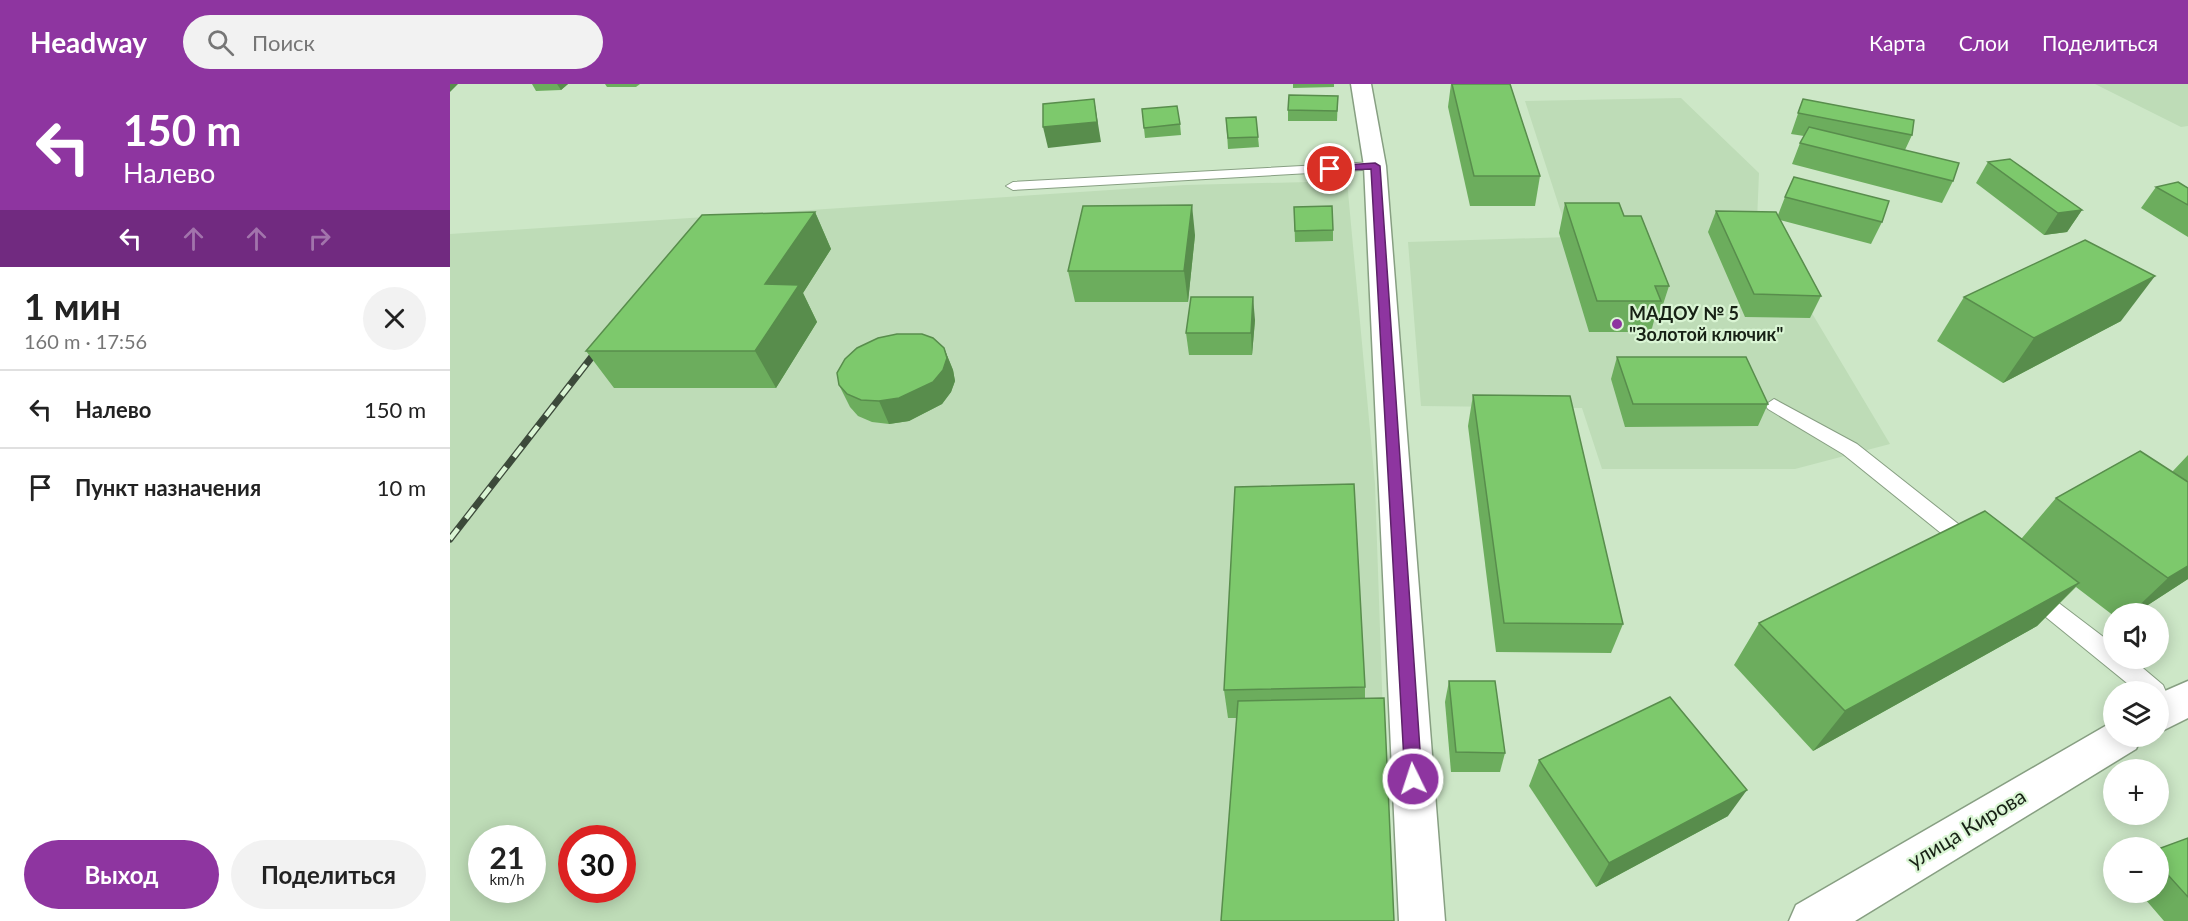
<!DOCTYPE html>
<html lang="ru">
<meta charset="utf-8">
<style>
body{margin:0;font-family:Lato,sans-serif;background:#f2f2f2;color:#222;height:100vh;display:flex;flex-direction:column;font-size:22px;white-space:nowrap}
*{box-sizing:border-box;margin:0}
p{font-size:20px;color:#767676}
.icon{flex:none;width:33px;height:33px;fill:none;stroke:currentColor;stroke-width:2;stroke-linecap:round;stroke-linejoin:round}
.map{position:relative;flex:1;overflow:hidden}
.details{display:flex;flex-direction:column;background:#fff;width:450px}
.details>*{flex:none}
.banner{background:#8e35a0;color:#fff;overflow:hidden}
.buttons{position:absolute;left:1653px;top:519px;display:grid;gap:12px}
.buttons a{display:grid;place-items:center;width:66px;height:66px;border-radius:50%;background:#fff;box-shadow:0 3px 15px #0003;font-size:30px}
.speed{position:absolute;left:18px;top:741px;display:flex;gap:12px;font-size:30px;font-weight:700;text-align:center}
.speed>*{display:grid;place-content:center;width:78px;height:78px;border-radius:50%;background:#fff;box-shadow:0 3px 15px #0003;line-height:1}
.speed small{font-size:15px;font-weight:400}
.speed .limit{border:9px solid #d22;background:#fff;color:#111}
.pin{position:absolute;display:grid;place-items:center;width:51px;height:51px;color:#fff;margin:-26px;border:3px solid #fff;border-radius:50%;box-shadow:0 2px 6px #0007}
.me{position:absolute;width:66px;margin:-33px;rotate:356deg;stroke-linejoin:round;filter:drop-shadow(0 0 4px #0008)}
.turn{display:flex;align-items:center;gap:21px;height:126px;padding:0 24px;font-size:27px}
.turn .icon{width:78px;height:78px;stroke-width:2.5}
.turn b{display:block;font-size:42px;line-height:51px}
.lanes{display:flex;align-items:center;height:57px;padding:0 24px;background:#0003;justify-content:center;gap:30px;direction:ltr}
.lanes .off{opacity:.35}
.round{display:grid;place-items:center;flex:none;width:63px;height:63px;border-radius:32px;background:#f2f2f2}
.head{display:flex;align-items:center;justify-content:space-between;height:102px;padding:0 24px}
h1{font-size:36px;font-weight:700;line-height:45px}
.action{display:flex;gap:12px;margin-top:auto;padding:12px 24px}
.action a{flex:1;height:69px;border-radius:36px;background:#8e35a0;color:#fff;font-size:24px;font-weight:700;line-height:69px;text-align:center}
.action a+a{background:#f2f2f2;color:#222}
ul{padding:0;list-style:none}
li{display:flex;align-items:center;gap:18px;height:78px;padding:0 24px;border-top:2px solid #e0e0e0}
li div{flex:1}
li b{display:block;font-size:22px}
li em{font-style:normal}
header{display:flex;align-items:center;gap:36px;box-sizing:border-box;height:84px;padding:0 30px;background:#8e35a0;color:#fff}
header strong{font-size:28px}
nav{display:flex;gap:33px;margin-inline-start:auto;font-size:21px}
.search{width:420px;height:54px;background:#f2f2f2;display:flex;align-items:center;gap:15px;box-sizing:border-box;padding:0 21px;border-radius:33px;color:#767676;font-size:22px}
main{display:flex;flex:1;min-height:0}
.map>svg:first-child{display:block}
.built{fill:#bedcb7;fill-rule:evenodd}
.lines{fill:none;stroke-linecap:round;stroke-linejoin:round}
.lane-casing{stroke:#879f82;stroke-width:2}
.street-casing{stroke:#879f82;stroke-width:3}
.lane{fill:#fff;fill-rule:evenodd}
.street{fill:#fff;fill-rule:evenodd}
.rail-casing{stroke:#3c4a3a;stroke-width:7}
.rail{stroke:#daf5d4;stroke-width:4.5;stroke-dasharray:13;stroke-linecap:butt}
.wall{fill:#6cad5d}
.shaded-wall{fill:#588d4c}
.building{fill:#7dc96c;stroke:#588d4c;stroke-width:1.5}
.route{fill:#8e35a0;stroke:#5c2268;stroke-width:1.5}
.poi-dot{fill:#8e35a0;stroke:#daf5d4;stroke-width:2}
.labels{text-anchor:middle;stroke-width:4.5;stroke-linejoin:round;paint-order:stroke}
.poi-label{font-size:18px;font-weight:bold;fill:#172115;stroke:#daf5d4;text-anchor:start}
.near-street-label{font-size:21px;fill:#172115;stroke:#daf5d4}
</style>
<header>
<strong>Headway</strong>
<div class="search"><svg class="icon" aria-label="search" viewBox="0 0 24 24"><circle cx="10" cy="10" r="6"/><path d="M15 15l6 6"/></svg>Поиск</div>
<nav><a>Карта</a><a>Слои</a><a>Поделиться</a></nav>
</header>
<main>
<section class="details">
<div class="banner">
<div class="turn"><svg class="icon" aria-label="left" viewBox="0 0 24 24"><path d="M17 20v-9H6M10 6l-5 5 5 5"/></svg><div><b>150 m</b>Налево</div></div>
<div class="lanes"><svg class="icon" aria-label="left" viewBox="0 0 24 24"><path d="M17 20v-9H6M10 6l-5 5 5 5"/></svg><svg class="icon off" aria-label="ahead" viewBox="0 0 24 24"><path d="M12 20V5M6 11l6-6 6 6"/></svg><svg class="icon off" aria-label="ahead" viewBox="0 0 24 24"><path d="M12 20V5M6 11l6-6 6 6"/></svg><svg class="icon off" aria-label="right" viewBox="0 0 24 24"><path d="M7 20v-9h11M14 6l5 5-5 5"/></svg></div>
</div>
<div class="head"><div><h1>1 мин</h1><p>160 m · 17:56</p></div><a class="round"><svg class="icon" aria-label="close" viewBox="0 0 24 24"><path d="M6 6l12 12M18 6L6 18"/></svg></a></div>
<ul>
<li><svg class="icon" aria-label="left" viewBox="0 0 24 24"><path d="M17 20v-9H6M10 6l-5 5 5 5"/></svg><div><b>Налево</b></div><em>150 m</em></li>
<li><svg class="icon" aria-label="arrive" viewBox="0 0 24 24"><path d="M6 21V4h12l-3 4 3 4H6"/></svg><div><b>Пункт назначения</b></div><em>10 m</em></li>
</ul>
<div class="action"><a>Выход</a><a>Поделиться</a></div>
</section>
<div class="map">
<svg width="1738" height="837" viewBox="0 0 1738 837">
<rect width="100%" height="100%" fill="#cde7c7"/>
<g class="built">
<polygon points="1645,0 1738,0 1738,42 1731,43"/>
<polygon points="1231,14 1309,89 1307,137 1440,360 1345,385 1152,385 1132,324 971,322 958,158 1119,153 1075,17"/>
<path d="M897 97 925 400 940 837H0V150L735 101ZM32 754H82V806H32ZM122 754H172V806H122Z"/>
</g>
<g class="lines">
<defs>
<g id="lane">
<polygon points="925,78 932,82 930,85 563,106 556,102 563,98"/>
<polygon points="1324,315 1407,360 1526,454 1529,460 1526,466 1519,468 1512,466 1393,370 1318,325 1315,321"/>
<polygon points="1582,501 1589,504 1664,561 1664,574 1681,574 1713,601 1716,608 1713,615 1708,617 1708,608 1688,608 1575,516 1571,510 1575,504"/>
</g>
<g id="street">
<polygon points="901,0 921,0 936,82 995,837 949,837 914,82"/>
<polygon points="1738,597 1738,634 1708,649 1708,610"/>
<polygon points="1664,637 1664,652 1692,652 1686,665 1405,837 1339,837 1346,821"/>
</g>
</defs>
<use href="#lane" class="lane-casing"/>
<use href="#street" class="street-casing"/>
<use href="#lane" class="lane"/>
<use href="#street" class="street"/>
<defs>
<polyline id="rail" points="0,455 151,261"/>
</defs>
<use href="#rail" class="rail-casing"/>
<use href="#rail" class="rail"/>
</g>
<g class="wall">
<polygon points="82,0 118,0 111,6 86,7"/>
<polygon points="155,0 190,0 186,3 157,3"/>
<polygon points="843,0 884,0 884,3 843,4"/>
<polygon points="1001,0 1060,0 1090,92 1085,122 1020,122 998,23"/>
<polygon points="888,12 887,37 838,37 838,26"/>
<polygon points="1353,15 1462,51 1455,66 1503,97 1492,119 1342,80 1350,59 1354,52 1341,50"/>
<polygon points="692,25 730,40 731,51 695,54"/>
<polygon points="776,34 808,53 809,63 778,65"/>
<polygon points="1538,78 1632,126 1617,148 1594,151 1526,99"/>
<polygon points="1706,103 1738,104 1738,153 1691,124"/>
<polygon points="1335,113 1432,138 1421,160 1330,136 1371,212 1360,234 1295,233 1258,148 1266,127 1328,131"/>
<polygon points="1115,119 1174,132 1219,202 1209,233 1205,233 1201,248 1139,248 1109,149"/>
<polygon points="844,123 883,146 883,157 845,158"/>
<polygon points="365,128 381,165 353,209 367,238 326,304 164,304 136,267"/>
<polygon points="745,151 738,218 625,218 618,187"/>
<polygon points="1514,213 1671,237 1553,299 1487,257"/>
<polygon points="805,236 802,271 739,271 736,249"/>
<polygon points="494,264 503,286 505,297 501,308 492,320 459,337 439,340 422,338 408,332 400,323 389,301"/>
<polygon points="1167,273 1318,320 1308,342 1175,343 1161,295"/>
<polygon points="1023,311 1173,540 1161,569 1046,568 1018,342"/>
<polygon points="1738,371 1738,495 1684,530 1664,530 1664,532 1626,503 1587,542 1363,667 1284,581 1309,539 1572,454 1606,414 1722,388"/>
<polygon points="999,597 1055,669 1050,688 1001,688 995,618"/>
<polygon points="915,603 915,614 786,634 778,634 774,606"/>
<polygon points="1089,676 1278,732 1146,803 1079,702"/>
<polygon points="1738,755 1738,837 1714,837 1689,808 1708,808 1708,765"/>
</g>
<g class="shaded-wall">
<polygon points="0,0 8,0 0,8"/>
<polygon points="107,0 118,0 111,6"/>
<polygon points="644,15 651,58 598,64 593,43"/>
<polygon points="742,121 745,151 738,218 734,187"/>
<polygon points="1632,126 1617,148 1594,151 1608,129"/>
<polygon points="365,128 381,165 353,209 367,238 326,304 305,267 315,200"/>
<polygon points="1705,192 1671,237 1553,299 1584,254"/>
<polygon points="803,213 805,236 802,271 801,249"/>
<polygon points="494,264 503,286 505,297 501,308 492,320 459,337 439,340 429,317"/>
<polygon points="1738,482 1738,495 1684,530 1680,530 1718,494"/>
<polygon points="1629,499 1587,542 1363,667 1395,627"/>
<polygon points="1297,706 1278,732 1146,803 1159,779"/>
</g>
<g class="building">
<polygon points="1002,0 1060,0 1090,92 1024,92"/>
<polygon points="839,11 888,12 887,27 838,26"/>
<polygon points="644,15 647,38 593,43 593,20"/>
<polygon points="1353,15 1464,36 1462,51 1348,29"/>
<polygon points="727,22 730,40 694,44 692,25"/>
<polygon points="806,33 808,53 778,54 776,34"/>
<polygon points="1359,43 1509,79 1503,97 1350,59"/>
<polygon points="1560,75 1632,126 1608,129 1538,78"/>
<polygon points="1344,93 1439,117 1432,138 1335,113"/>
<polygon points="1728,98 1738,104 1738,121 1706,103"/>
<polygon points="1115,119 1169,119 1174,132 1191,132 1219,202 1205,202 1211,217 1147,217"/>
<polygon points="742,121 734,187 618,187 633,122"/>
<polygon points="882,122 883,146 845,147 844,123"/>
<polygon points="1266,127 1326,128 1371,212 1304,210"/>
<polygon points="365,128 315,200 349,201 305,267 136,267 252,131"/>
<polygon points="1635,156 1705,192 1584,254 1514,213"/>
<polygon points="741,213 803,213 801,249 736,249"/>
<polygon points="447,250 472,250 483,254 494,264 497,274 493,286 483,298 449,314 429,317 411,316 397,310 389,301 387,289 395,275 407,264 428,254"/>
<polygon points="1167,273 1296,273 1318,320 1183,320"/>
<polygon points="1023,311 1120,312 1173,540 1054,539"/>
<polygon points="1690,367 1738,398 1738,482 1718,494 1606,414"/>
<polygon points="904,400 915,603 774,606 785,403"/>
<polygon points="1535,427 1629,499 1395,627 1309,539"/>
<polygon points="999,597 1045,597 1055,669 1006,668"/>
<polygon points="1220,613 1297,706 1159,779 1089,676"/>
<polygon points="934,614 944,837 771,837 788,617"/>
<polygon points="1738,754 1738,813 1708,780 1708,765"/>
</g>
<polygon class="route" points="925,79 930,82 972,695 970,701 963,703 957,701 955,695 921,85 880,87 875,85 880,82"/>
<circle class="poi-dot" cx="1167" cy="240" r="6"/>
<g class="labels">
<g class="poi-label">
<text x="1179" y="236">МАДОУ № 5<tspan x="1179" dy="21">"Золотой ключик"</tspan></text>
</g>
<g class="near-street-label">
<text transform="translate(1517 745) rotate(-31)" y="7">улица Кирова</text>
</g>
</g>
</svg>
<div class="buttons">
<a><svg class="icon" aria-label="sound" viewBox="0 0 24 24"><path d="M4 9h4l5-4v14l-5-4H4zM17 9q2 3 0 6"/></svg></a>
<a><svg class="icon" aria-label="layers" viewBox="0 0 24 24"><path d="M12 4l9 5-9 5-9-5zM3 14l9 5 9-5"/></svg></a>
<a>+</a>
<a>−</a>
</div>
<div class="speed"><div>21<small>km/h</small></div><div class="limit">30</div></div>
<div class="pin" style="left:880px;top:85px;background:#d93025"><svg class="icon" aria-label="arrive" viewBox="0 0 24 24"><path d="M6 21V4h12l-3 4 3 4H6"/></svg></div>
<svg class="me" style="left:963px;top:695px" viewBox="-20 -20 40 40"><circle r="17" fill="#8e35a0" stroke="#fff" stroke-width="3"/><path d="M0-11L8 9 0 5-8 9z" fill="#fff"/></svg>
</div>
</main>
